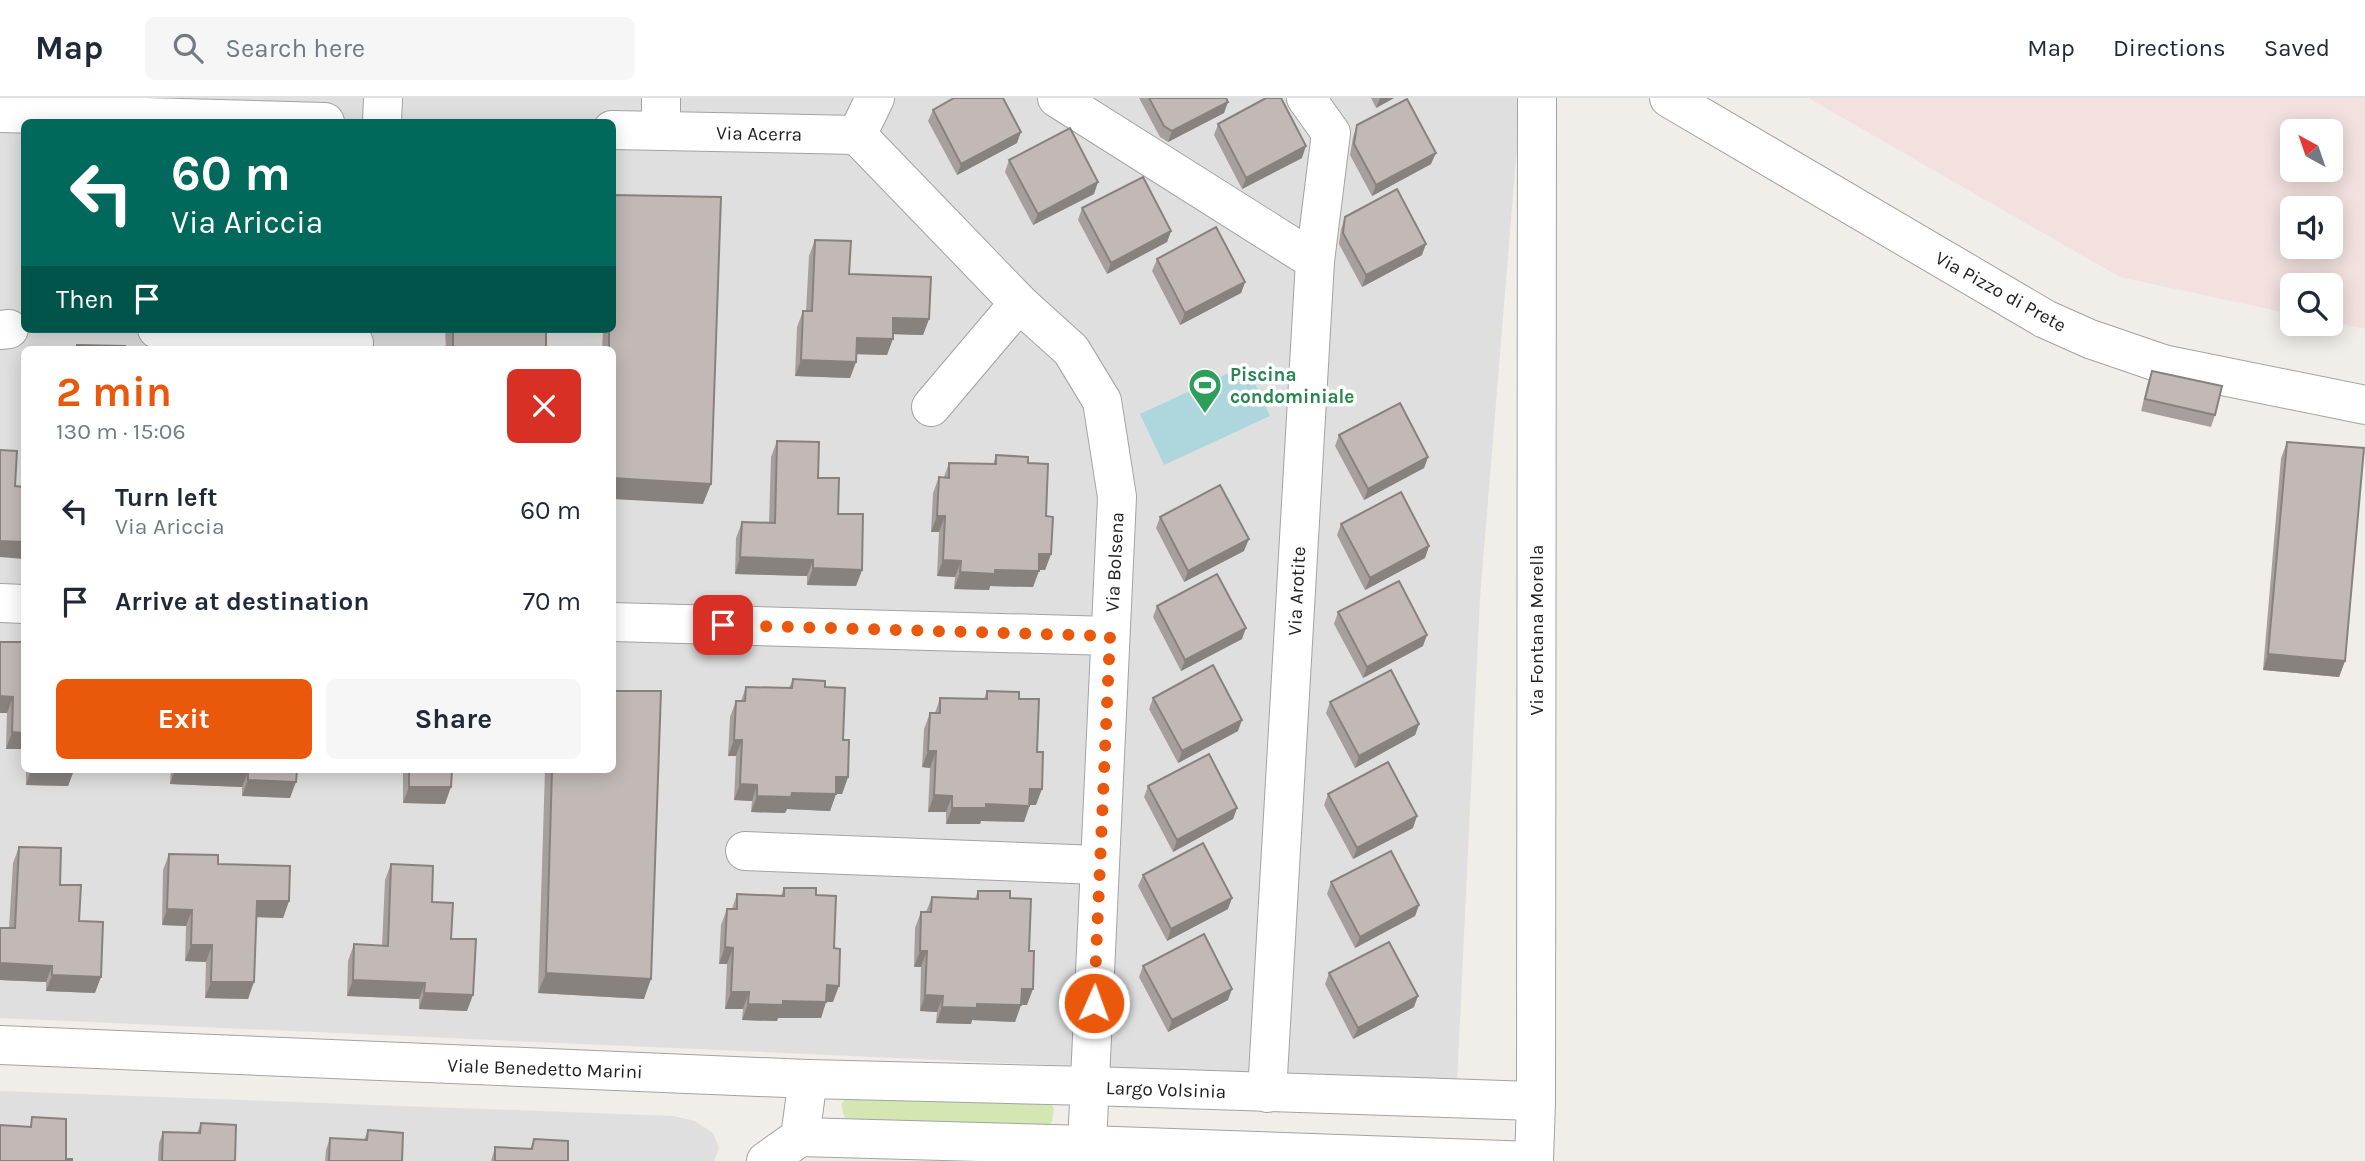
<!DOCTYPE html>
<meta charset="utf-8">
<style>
body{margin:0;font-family:Karla,sans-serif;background:#f6f6f7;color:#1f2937;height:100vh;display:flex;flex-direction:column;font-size:26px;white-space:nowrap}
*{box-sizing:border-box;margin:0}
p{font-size:23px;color:#747a83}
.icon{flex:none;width:38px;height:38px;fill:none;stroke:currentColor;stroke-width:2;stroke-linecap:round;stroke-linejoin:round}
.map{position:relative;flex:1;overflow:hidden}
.sheet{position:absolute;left:21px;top:248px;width:595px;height:427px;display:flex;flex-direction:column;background:#fff;border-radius:10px;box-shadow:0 4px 18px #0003}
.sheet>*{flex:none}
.hud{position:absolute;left:21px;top:21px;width:595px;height:214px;border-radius:10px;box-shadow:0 4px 18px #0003;background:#00695c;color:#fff;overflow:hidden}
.needle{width:46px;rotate:320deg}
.controls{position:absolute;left:2280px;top:21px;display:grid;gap:14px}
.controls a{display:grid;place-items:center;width:63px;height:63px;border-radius:10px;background:#fff;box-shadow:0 4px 18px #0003;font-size:35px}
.pin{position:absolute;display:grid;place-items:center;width:60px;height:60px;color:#fff;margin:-30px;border-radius:14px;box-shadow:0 4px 10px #0006}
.me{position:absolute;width:77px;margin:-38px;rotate:2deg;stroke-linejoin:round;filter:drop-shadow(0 0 5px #0008)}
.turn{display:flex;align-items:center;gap:24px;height:147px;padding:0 35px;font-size:32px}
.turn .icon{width:91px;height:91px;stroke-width:2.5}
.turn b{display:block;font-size:49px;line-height:60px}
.then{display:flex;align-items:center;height:66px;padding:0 35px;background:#0003;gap:14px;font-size:26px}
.round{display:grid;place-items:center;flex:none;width:74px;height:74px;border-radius:10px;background:#f6f6f7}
.summary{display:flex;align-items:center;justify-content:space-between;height:119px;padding:0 35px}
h1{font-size:42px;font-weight:700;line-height:52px;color:#ea580c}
.cta{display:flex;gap:14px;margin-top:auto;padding:14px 35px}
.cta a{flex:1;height:80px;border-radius:10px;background:#ea580c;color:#fff;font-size:28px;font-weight:700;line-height:80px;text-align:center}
.cta a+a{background:#f6f6f7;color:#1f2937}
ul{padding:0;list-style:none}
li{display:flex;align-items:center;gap:21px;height:91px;padding:0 35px}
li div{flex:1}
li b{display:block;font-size:26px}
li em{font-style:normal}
header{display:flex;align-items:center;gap:42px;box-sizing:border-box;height:98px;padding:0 35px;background:#fff;border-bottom:2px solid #e0e1e3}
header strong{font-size:33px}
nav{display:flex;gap:38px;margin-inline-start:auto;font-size:24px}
.search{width:490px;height:63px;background:#f6f6f7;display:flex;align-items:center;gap:18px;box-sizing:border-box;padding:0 24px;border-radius:10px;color:#747a83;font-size:26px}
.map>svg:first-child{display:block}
.residential{fill:#e0dfdf;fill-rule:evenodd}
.military{fill:#f2e1de;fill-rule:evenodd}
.grass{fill:#d4e7b3}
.water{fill:#add7dc}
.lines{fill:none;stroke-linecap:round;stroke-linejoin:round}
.minor-casing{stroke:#a3a3a3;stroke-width:40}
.tertiary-casing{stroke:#a3a3a3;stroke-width:40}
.minor{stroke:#fff;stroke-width:38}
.tertiary{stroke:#fff;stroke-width:38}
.wall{fill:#a79f9d}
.shaded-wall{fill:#88827f}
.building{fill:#c2b9b6;stroke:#88827f;stroke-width:2}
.route{stroke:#ea580c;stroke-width:12;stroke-dasharray:0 21.6}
.labels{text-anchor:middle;stroke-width:7;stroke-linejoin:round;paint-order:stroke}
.street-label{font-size:19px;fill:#222;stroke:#fff}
.leisure-label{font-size:19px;font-weight:bold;fill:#27864d;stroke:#fff;text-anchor:start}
</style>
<header>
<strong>Map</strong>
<div class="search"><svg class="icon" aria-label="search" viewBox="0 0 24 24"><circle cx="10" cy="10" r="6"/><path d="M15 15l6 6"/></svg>Search here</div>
<nav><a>Map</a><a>Directions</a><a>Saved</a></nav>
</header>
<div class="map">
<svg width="2365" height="1063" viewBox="0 0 2365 1063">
<rect width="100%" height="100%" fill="#f1eee9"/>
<g class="residential">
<path d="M0 0H1521L1480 500 1457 985 0 920ZM24 24H612V231H24ZM24 252H612V672H24Z"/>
<polygon points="0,993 674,1018 695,1023 713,1035 719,1050 714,1063 0,1063"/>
</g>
<path class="military" d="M1808 0H2365V231L2331 224V187H2292V216L2120 179ZM2292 33H2331V72H2292ZM2292 110H2331V149H2292Z"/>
<polygon class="grass" points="851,994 1049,1004 1054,1010 1052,1024 1048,1029 845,1022 841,1006"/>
<polygon class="water" points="1246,267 1270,318 1164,367 1140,316"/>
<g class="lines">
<defs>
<g id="minor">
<polyline points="661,0 661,33"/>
<polyline points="1057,0 1315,163"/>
<polyline points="1669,0 2045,221 2090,241 2163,266 2365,307"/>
<polyline points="0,15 325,24"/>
<polyline points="382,24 383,0"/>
<polyline points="612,32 857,37"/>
<polyline points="857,37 1019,205 1071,252 1102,303 1117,399 1087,1047 1533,1063"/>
<polyline points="857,37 875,0"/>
<polyline points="157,231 354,245"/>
<polyline points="0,232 9,231"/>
<polyline points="931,309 1019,205"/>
<polyline points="0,505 24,506"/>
<polyline points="612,524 1110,538"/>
<polyline points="745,753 1098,767"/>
<polyline points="0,947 808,981 1091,988 1536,1003"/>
<polyline points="1267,995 1315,163 1331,35 1306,0"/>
<polyline points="800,1039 1087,1047 1086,1063"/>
<polyline points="766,1063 800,1039 808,981"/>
</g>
<polyline id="tertiary" points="1534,1063 1536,1003 1537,0"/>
</defs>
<use href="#minor" class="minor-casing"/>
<use href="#tertiary" class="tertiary-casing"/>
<use href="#minor" class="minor"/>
<use href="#tertiary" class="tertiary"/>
</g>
<g class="wall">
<polygon points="1139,0 1226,0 1224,15 1168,44 1160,39"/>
<polygon points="1371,0 1394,0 1376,10"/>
<polygon points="933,12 1017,45 957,77 928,23"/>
<polygon points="1218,26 1302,60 1242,91 1214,37"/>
<polygon points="1357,27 1431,66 1372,98 1350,57 1353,39"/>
<polygon points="1009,62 1094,96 1033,127 1005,74"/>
<polygon points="613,97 703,406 612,252 602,252 603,231 612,231 612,100"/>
<polygon points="1082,110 1171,133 1167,144 1107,176 1078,122"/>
<polygon points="1345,119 1422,157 1362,189 1339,146 1341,131"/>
<polygon points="815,142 849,176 929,221 923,237 893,236 887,257 856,256 856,264 850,280 795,278 797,229 803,213 806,213 809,158"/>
<polygon points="1157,161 1245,184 1241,195 1180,227 1152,173"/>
<polygon points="445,231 546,231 546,252 446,252"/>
<polygon points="2152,273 2215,317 2211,329 2141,313 2148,284"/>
<polygon points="1339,337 1428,359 1424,370 1364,402 1335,348"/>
<polygon points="777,343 818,380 838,416 862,472 856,488 807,487 807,478 735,476 736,440 742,424 769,425 771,359"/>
<polygon points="2287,344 2345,563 2339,579 2263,572 2281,360"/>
<polygon points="996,357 1028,365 1046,418 1051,456 1045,472 1039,472 1033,489 990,488 989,492 954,491 955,479 937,478 939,434 931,434 933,395 939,379 944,379 949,365 993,366"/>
<polygon points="1160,419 1244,453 1184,484 1156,430"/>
<polygon points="1341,426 1429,448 1425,460 1365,492 1337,437"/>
<polygon points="1157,508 1242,541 1181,573 1153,519"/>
<polygon points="1338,514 1423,548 1363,580 1334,526"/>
<polygon points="0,544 24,651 6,651 7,615"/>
<polygon points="793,581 825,589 843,642 848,679 842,696 836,696 830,713 787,711 785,715 751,714 752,703 734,702 736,658 728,658 730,619 736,603 741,603 746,589 789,590"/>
<polygon points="987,593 1019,601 1036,707 1030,707 1024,724 981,723 980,726 946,726 946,714 928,714 930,670 922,669 924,631 930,615 935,615 940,600 984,601"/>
<polygon points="1153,600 1238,633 1178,665 1149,611"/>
<polygon points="1330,604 1419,626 1415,637 1355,670 1326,615"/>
<polygon points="26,672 74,672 68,688 26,687"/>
<polygon points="171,672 297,672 290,700 242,698 242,689 170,686"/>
<polygon points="403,672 452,672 445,706 403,705"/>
<polygon points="545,672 612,672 644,901 538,895"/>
<polygon points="1148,688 1237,710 1233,721 1173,754 1144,699"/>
<polygon points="1328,696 1413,730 1353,761 1324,707"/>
<polygon points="19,749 60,787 79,823 95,895 46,893 46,884 0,882 0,830 9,830 13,765"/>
<polygon points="169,756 218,766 289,803 283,820 256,819 248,901 205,900 206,864 185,863 186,828 162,827 163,772"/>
<polygon points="391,766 432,804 451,841 467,913 419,911 419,901 347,898 348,863 354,846 382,848 385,782"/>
<polygon points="1143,777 1228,811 1167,843 1138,788"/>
<polygon points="1331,784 1419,807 1415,818 1355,850 1327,796"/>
<polygon points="784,790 816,797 833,904 826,904 821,920 778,920 777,923 742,922 743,911 725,911 727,866 719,866 721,827 727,811 732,811 737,796 781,798"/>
<polygon points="978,793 1010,800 1027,907 1021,907 1015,924 972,922 971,926 936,925 937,914 920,913 921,869 914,869 915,830 921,814 926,814 932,799 975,801"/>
<polygon points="1143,868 1228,902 1168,934 1139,879"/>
<polygon points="1329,875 1414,909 1353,941 1325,886"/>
<polygon points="201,1025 235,1063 158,1063 159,1045 163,1034 197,1035"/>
<polygon points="368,1032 402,1063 325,1063 326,1052 330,1040 364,1042"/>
<polygon points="534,1041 568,1063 491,1063 495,1049 530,1051"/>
</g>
<g class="shaded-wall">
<polygon points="1380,0 1394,0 1376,10"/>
<polygon points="1228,4 1224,15 1168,44 1172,33"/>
<polygon points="1021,34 1017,45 957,77 961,66"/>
<polygon points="1306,48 1302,60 1242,91 1246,80"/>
<polygon points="1436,55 1431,66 1372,98 1376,87"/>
<polygon points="1098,84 1094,96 1033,127 1038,116"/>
<polygon points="1171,133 1167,144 1107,176 1111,165"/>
<polygon points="1426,146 1422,157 1362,189 1366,177"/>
<polygon points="1245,184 1241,195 1180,227 1185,215"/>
<polygon points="893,220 929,221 923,237 888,236"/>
<polygon points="857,240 893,241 887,257 851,256"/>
<polygon points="801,262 856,264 850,280 795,278"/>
<polygon points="1428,359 1424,370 1364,402 1368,391"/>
<polygon points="612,380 711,386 703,406 612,401"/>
<polygon points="937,418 945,418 939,434 931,434"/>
<polygon points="1249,441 1244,453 1184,484 1188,473"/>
<polygon points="0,443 24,444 24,461 0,459"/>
<polygon points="1429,448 1425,460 1365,492 1370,480"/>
<polygon points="1039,456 1051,456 1045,472 1033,472"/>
<polygon points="740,459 813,462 807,478 735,476"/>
<polygon points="943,462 961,463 955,479 937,478"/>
<polygon points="813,470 862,472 856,488 807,487"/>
<polygon points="995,472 1039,473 1033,489 990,488 989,492 954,491 960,474"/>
<polygon points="1246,530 1242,541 1181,573 1185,562"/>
<polygon points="1427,537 1423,548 1363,580 1367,569"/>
<polygon points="2268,556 2345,563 2339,579 2263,572"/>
<polygon points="0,598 13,599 7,615 0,615"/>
<polygon points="1242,622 1238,633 1178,665 1182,653"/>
<polygon points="1419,626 1415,637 1355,670 1359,658"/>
<polygon points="12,634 24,635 24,651 6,651"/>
<polygon points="734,642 742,642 736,658 728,658"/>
<polygon points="928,653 936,653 930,670 922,669"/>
<polygon points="31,672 74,672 68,688 26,687"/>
<polygon points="175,672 225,672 248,673 242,689 170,686"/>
<polygon points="836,679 848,679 842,696 830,696"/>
<polygon points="248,682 296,684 290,700 242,698"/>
<polygon points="740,686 757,687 752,703 734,702"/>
<polygon points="409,689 451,689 445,706 403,705"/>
<polygon points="1030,691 1042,691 1036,707 1025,707"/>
<polygon points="792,695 836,696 830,713 787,711 785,715 751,714 757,698"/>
<polygon points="934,697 952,698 946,714 928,714"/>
<polygon points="986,706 1029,708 1024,724 981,723 980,726 946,726 952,710"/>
<polygon points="1237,710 1233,721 1173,754 1177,742"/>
<polygon points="1417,718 1413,730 1353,761 1357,750"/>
<polygon points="1232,800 1228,811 1167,843 1171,831"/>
<polygon points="257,803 289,803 283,820 251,819"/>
<polygon points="1419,807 1415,818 1355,850 1360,839"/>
<polygon points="167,811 192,812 186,828 162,827"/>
<polygon points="191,847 212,847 206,864 185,863"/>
<polygon points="725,849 733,850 727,866 719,866"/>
<polygon points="920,853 927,853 921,869 914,869"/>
<polygon points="0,865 52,868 46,884 0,882"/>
<polygon points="546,875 651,881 644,901 538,895"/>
<polygon points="52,877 101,879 95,895 46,893"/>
<polygon points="353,882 425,885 419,901 347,898"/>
<polygon points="211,884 254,884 248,901 205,900"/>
<polygon points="827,887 839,888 833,904 821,904"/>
<polygon points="1022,891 1033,891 1027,907 1016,907"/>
<polygon points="1232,891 1228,902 1168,934 1172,922"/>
<polygon points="731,894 749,894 743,911 725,911"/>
<polygon points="424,895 473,897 467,913 419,911"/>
<polygon points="925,897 943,898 937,914 920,913"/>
<polygon points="1418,898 1414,909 1353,941 1358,930"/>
<polygon points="783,903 826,904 821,920 778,920 777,923 742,922 748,906"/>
<polygon points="977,906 1021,907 1015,924 972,922 971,926 936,925 942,909"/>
</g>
<g class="building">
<polygon points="954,0 1003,0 1021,34 961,66 933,12"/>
<polygon points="1149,0 1226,0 1228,4 1172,33 1164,28"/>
<polygon points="1266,0 1281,0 1306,48 1246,80 1218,26"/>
<polygon points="1407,1 1436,55 1376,87 1354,46 1357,27"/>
<polygon points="1070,30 1098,84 1038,116 1009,62"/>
<polygon points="1143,79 1171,133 1111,165 1082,110"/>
<polygon points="1397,91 1426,146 1366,177 1343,135 1345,119"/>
<polygon points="613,97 721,99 711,386 612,380 612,252 609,252 609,231 612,231"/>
<polygon points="1216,129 1245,184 1185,215 1157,161"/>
<polygon points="815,142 851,143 849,176 931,179 929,221 893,220 893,241 857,240 856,264 801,262 803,213 812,213"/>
<rect x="453" y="231" width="93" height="21"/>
<polygon points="77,247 125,248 125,252 77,252"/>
<polygon points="2152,273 2222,288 2215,317 2145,301"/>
<polygon points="1400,305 1428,359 1368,391 1339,337"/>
<polygon points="777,343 819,344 818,380 839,380 838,416 863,416 862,472 813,470 813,462 740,459 742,424 775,425"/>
<polygon points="2287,344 2364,350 2345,563 2268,556"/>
<polygon points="0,352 17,353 15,388 24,389 24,444 0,443"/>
<polygon points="996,357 1028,359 1028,365 1048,366 1046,418 1053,419 1051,456 1039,456 1039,473 995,472 995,476 960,474 961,463 943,462 945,418 937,418 939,379 949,380 949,365 996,366"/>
<polygon points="1220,387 1249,441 1188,473 1160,419"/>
<polygon points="1401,394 1429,448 1370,480 1341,426"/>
<polygon points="1217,476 1246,530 1185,562 1157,508"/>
<polygon points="1399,483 1427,537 1367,569 1338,514"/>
<polygon points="0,544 24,544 24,635 12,634 13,599 0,598"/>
<polygon points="1213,567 1242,622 1182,653 1153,600"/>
<polygon points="1391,572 1419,626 1359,658 1330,604"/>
<polygon points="793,581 825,583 825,589 845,590 843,642 849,642 848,679 836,679 836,696 792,695 791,699 757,698 757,687 740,686 742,642 734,642 736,603 745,603 746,589 792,590"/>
<polygon points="612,593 661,593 651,881 546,875 552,672 612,672"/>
<polygon points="987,593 1019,594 1019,601 1039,601 1037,654 1043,654 1042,691 1030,691 1029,708 986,706 986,710 952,710 952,698 934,697 936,653 928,653 930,615 940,615 940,600 987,601"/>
<polygon points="1209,656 1237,710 1177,742 1148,688"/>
<polygon points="1388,664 1417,718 1357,750 1328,696"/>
<polygon points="225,672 297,672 296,684 248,682 248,673"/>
<polygon points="409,672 452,672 451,689 409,689"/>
<polygon points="1203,745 1232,800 1171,831 1143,777"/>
<polygon points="19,749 61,750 60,787 81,787 79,823 103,824 101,879 52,877 52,868 0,865 0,830 15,830"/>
<polygon points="1391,753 1419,807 1360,839 1331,784"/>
<polygon points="169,756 218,757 218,766 290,768 289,803 257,803 254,884 211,884 212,847 191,847 192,812 167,811"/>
<polygon points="391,766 433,768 432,804 453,805 451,841 476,841 473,897 424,895 425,885 353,882 354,846 388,848"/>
<polygon points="784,790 816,790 816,797 836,798 834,850 840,851 839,888 827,887 826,904 783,903 783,907 748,906 749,894 731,894 733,850 725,849 727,811 737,811 737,796 784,798"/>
<polygon points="978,793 1010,793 1010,800 1031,801 1029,853 1034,853 1033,891 1022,891 1021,907 977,906 977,910 942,909 943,898 925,897 927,853 920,853 921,814 931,814 932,799 978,801"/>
<polygon points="1204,836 1232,891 1172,922 1143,868"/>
<polygon points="1389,844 1418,898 1358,930 1329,875"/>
<polygon points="32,1019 66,1021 66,1061 72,1061 72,1063 0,1063 0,1027 31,1029"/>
<polygon points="201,1025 236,1027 235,1063 162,1063 163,1034 200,1035"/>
<polygon points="368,1032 403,1035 402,1063 329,1063 330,1040 367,1042"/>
<polygon points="534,1041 568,1043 568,1063 495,1063 495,1049 532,1051"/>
</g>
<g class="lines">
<polyline class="route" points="723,527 1110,538 1094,905"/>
</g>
<defs>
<symbol id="stadium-pin" viewBox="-11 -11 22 30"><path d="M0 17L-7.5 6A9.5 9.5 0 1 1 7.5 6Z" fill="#2e9e5b" stroke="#fff"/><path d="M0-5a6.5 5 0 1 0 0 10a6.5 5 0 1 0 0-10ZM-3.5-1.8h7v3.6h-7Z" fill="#fff"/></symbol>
</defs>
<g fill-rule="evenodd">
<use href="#stadium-pin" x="1186" y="268" width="38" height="52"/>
</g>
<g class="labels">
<g class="street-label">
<text transform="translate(759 35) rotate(1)" y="7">Via Acerra</text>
<text transform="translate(2001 193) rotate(29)" y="7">Via Pizzo di Prete</text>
<text transform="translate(1114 464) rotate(-87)" y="7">Via Bolsena</text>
<text transform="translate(1296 493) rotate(-87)" y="7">Via Arotite</text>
<text transform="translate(1536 532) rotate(-90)" y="7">Via Fontana Morella</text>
<text transform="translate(545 970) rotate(2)" y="7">Viale Benedetto Marini</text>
<text transform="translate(1166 991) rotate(2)" y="7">Largo Volsinia</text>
</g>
<g class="leisure-label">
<text x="1230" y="283">Piscina<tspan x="1230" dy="22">condominiale</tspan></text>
</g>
</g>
</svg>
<div class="controls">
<a><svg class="needle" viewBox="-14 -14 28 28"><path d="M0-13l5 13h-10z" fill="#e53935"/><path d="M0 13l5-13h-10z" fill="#747a83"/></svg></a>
<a><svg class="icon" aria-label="sound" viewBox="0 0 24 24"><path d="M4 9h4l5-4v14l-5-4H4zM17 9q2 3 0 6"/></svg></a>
<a><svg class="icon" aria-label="search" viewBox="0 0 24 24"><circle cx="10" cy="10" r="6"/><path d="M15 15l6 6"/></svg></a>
</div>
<div class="pin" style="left:723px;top:527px;background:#d93025"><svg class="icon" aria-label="arrive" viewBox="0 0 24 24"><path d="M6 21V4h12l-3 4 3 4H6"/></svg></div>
<svg class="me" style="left:1094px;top:905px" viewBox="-20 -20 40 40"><circle r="17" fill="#ea580c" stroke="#fff" stroke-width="3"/><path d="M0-11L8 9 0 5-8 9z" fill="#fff"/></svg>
<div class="hud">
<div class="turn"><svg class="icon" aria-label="left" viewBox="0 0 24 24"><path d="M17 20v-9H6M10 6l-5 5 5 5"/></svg><div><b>60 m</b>Via Ariccia</div></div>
<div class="then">Then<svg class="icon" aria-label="arrive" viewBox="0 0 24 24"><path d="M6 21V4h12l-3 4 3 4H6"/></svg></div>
</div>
<section class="sheet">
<div class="summary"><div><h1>2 min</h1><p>130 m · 15:06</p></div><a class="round" style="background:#d93025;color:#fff"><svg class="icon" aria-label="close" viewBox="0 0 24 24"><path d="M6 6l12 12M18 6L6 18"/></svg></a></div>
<ul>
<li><svg class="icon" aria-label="left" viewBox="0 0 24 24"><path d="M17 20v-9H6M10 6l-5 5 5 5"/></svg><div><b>Turn left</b><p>Via Ariccia</p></div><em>60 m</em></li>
<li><svg class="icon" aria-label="arrive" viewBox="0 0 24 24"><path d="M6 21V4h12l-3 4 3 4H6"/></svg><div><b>Arrive at destination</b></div><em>70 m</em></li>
</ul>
<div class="cta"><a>Exit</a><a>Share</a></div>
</section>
</div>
